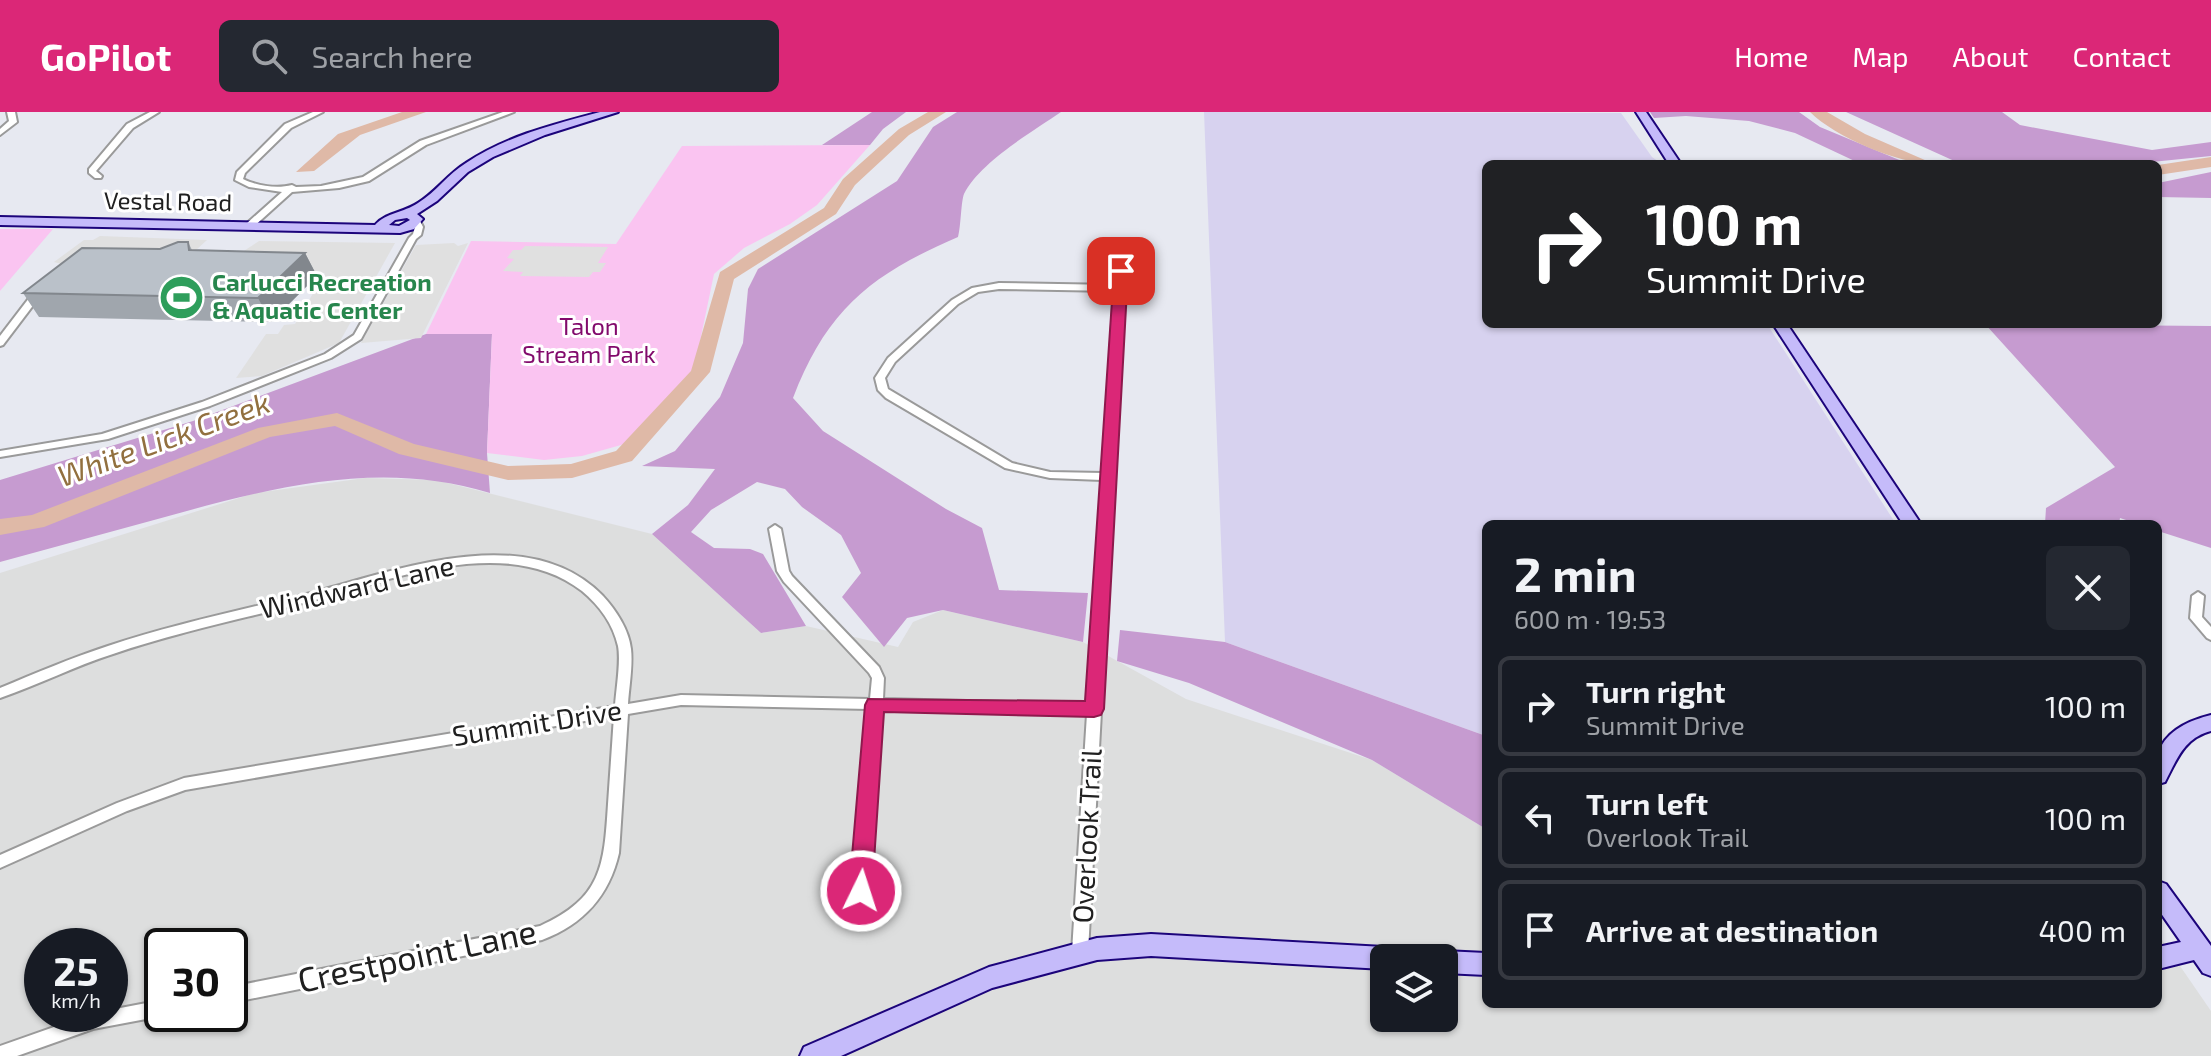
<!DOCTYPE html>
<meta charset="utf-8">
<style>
body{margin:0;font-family:"Exo 2",sans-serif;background:#242831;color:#f1f3f6;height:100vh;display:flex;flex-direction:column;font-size:30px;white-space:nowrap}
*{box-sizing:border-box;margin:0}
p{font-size:26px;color:#9ea1a6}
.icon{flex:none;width:44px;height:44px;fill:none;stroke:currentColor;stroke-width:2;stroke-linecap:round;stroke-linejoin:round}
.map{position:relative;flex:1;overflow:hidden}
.side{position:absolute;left:1482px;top:408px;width:680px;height:488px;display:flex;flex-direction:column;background:#171b24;border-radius:12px;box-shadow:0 2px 6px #0004}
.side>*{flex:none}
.guide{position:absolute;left:1482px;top:48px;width:680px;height:168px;border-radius:12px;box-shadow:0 2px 6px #0004;background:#202124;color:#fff;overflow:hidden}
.buttons{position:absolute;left:1370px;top:832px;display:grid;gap:16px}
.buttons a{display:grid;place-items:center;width:88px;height:88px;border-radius:12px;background:#171b24;box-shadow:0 2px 6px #0004;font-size:40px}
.speed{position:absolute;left:24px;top:816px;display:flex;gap:16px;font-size:40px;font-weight:700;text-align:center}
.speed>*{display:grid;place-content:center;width:104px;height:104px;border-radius:50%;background:#171b24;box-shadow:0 2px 6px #0004;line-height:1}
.speed small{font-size:20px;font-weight:400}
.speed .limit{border:4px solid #111;border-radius:12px;background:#fff;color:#111}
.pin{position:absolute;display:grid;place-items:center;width:68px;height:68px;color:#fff;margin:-34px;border-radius:16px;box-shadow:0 4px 12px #0006}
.me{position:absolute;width:88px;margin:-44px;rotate:4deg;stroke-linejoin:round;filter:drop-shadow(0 0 6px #0008)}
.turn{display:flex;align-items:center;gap:28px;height:168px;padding:0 32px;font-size:36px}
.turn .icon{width:104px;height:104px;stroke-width:2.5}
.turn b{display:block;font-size:56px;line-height:68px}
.round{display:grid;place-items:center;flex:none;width:84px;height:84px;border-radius:12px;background:#242831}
.overview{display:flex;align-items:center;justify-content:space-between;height:136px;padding:0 32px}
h1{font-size:48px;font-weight:700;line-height:60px}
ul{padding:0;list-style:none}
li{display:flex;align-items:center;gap:24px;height:100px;margin:0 16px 12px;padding:0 16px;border:4px solid #363941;border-radius:12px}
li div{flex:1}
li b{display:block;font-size:30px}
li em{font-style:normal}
header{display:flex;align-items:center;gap:48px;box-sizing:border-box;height:112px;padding:0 40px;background:#db2777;color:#fff}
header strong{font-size:38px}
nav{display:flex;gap:44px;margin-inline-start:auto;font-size:28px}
.search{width:560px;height:72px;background:#242831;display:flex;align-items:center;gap:20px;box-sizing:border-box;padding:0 28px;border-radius:12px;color:#9ea1a6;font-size:30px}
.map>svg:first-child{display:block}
.residential{fill:#dddede;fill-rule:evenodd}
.farmland{fill:#d7d2ef}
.forest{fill:#c69bd0}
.park{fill:#fac4f1}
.parking{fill:#e0e0e0}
.water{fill:#dfb9a7}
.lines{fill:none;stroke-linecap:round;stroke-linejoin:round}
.river{fill:#dfb9a7;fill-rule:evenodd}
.street-casing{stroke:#9a9a9a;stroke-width:4}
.secondary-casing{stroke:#1c047b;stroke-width:4}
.street{fill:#fff;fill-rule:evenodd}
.secondary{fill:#c5bbfa;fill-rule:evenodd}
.wall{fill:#a0a6ad}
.shaded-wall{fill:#82878d}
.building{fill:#bac1c9;stroke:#82878d;stroke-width:2}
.route{fill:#db2777;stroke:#8e194d;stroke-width:2}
.labels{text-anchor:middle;stroke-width:6;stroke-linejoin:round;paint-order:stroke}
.far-street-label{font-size:24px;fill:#202020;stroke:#fff}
.far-leisure-label{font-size:24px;font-weight:bold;fill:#27864d;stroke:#fff;text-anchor:start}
.far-park-label{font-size:24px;fill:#820a6c;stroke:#fff}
.street-label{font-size:28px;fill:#202020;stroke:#fff}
.water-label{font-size:30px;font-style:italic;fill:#92703f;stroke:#fff}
.near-street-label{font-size:34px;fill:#202020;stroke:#fff}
</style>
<header>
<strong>GoPilot</strong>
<div class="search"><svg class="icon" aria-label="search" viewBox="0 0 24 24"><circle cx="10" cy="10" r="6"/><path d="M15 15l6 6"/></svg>Search here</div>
<nav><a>Home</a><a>Map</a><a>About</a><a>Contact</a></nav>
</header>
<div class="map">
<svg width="2211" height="944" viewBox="0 0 2211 944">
<rect width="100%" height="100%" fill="#e7e9f1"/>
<path class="residential" d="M365 366 436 368 652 422 761 521 806 514 898 535 913 510 943 498 1083 530 1186 587 1372 648 1486 717V892H2158V822L2211 899V944H0V461L255 381ZM42 834H110V902H42ZM162 834H230V902H162ZM1384 846H1444V906H1384Z"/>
<polygon class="farmland" points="1204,0 1621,1 1652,45 1662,52 1486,52 1486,212 1767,212 1896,412 1486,412 1486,624 1225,530"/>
<g class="forest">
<polygon points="872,0 906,0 883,17 870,33 822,33"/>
<path d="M957 0H1061C1032 20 980 50 964 82 961 89 961 114 958 125 872 162 827 197 793 286L823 319 946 397 982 416 999 478 1088 481 1083 530 943 498 907 506 884 535 842 485 861 461 841 423 802 395 785 377 757 370 711 398 691 420 714 436 750 437 763 442 806 514 761 521 652 422 688 393 715 357 642 354 675 339 720 285 743 231 748 177 758 157 897 69 933 15Z"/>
<polygon points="1650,0 1799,0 1820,15 1909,52 1861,52 1795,21 1749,9 1686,4 1654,6"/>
<polygon points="1846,0 2002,0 2020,13 2152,38 2211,30 2211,44 2132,52 1961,52"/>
<polygon points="2211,60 2211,86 2158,85 2158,71"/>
<polygon points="1985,212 2211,214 2211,436 2158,419 2158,412 2138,412 2120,406 2119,412 2045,412 2046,396 2115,355"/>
<path d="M426 222H492L487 341 490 381C380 347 273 375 165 405 110 420 55 435 0 450V368L193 309Z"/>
<polygon points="1120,518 1225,530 1486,624 1486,717 1372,648 1189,571 1117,549"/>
</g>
<g class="park">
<polygon points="870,33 817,93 790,112 744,136 714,162 694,258 628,331 582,344 544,348 487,341 492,222 426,222 471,129 616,132 682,34"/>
<polygon points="0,117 53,117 0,179"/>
</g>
<g class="parking">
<polygon points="100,124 207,128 174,158 73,155 54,150 84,128 93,128"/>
<polygon points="259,129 395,131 339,231 262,264 236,266 266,222 278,222 284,213 295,212 325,161 215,158"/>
<polygon points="454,131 458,134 468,131 421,226 361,231 416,133"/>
<polygon points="525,134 608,135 598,151 606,151 600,160 593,160 589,165 520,164 523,160 503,159 514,147 507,146 513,138 521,138"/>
</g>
<polygon class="water" points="402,0 426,0 360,23 314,59 296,60 338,22"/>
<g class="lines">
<g class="river">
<polygon points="928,0 946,0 909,23 855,73 836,102 734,167 710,260 632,349 572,366 508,368 399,342 335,314 270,325 44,415 0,423 0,407 32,403 258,316 337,301 414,332 508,354 571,352 616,339 691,259 720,160 824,96 843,67 899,17"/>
<path d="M1810 0H1827L1865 22 1934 52C1899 52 1835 25 1810 0Z"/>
<polygon points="2211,45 2211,55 2158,63 2158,53"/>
</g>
<defs>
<g id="street">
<polygon points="7,0 15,0 17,10 0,23 0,17 9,9"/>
<polygon points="150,0 159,0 133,16 96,59 102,64 101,66 95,66 89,61 89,57 127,12"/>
<path d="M313 0H323L291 16 245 61 243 67C257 74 277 77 292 73L296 75 321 74 363 65 420 29 503 0H514L426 33 369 69 339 76 292 80 252 116H246V112L282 80 249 75 235 68 237 60 285 12Z"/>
<polygon points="413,107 420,109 423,115 421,123 416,127 361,227 331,246 210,294 108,327 0,345 0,339 102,322 202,290 325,242 354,223 409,126 413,122 415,115 412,109"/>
<path d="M1132 128 1136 131 1127 142 1124 176 1088 840 1086 845 1080 847 1074 845 1072 840 1087 602 882 597 869 779 866 784 861 786 856 784 853 779 869 597 681 593 628 602 619 741C609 784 584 812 542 828L230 891V875L540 814C602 786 604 754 608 692 610 663 612 634 614 604L185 678 127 699 0 756V743L117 691 184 666 615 594C616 577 621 550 618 534 613 512 599 493 582 479 506 420 388 469 307 490 242 507 177 520 113 542 75 554 38 573 0 586V576C36 561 71 546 108 534 171 513 237 499 302 483 391 461 526 405 603 484 616 498 629 518 631 537 633 554 629 575 628 592L681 583 870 587 872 566 869 561 784 470 777 459 769 417 775 413 781 417 789 459 792 464 879 555 884 566 883 587 1088 592 1102 368 1050 366 1005 356 886 286 878 278 875 266 888 246 952 188 972 176 999 171 1115 173C1117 155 1116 139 1132 128ZM999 177 1114 179 1103 361 1050 360 1012 351 888 277 885 266 895 250 958 192 978 180Z"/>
<polygon points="39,176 44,179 3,233 0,234 0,224 36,177"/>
<polygon points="2198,480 2204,484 2202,505 2211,515 2211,528 2207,526 2190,506 2192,484"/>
<polygon points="162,888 162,902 166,902 162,904 93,917 17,944 0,944 0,934 91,902 110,902 110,898"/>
</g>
<g id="secondary">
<path d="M600 0H618L545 23 493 45 468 60 437 89 417 102 423 107 414 117 400 121 0 113V105L375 113C387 100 403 101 418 91 436 80 448 62 466 51 506 24 555 12 600 0ZM407 106 410 108 399 114 389 113 395 108Z"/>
<polygon points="1636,0 1646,0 1681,52 1669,52"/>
<polygon points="1773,212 1787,212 1921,412 1903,412"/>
<path d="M2211 603V619C2184 626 2177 647 2165 670L2158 672C2158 663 2156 649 2159 640 2166 618 2191 608 2211 603Z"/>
<polygon points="2158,769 2166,772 2211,834 2211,864 2203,861 2194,848 2158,857 2158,835 2181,830 2158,797"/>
<polygon points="1151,822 1384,835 1392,838 1396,846 1384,846 1384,857 1151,844 1097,848 992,876 841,944 800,944 804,935 989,855 1097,826"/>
<polygon points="1444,839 1486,841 1486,863 1444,861 1444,846 1434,846"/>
</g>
</defs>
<use href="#street" class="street-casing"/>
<use href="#secondary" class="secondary-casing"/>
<use href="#street" class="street"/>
<use href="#secondary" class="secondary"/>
</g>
<polygon class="wall" points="188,130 192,138 305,141 317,164 271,210 39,205 23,181 160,137"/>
<polygon class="shaded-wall" points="305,141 317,164 271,210 258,186"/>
<polygon class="building" points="178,130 188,130 189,138 305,141 258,186 23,181 82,136 160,137"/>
<polygon class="route" points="1121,155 1128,159 1104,597 1101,603 1094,605 884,600 872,779 869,786 861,789 852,786 849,779 865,593 868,587 1085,589 1114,159"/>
<defs>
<symbol id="stadium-disc" viewBox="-11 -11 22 22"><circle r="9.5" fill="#2e9e5b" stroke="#fff"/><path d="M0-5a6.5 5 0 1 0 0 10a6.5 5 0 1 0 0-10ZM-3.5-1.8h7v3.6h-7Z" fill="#fff"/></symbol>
</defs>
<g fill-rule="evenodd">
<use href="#stadium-disc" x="156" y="160" width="51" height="51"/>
</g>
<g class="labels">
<g class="far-street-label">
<text transform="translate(168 90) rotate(1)" y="8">Vestal Road</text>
</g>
<g class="far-leisure-label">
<text x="212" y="179">Carlucci Recreation<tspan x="212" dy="28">&amp; Aquatic Center</tspan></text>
</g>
<g class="far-park-label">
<text x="589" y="223">Talon<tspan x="589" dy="28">Stream Park</tspan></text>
</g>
<g class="street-label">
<text transform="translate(357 475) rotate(-13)" y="10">Windward Lane</text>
<text transform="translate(537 611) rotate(-9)" y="10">Summit Drive</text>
<text transform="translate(1087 724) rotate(-87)" y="10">Overlook Trail</text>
</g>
<g class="water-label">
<text transform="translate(164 328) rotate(-20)" y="10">White Lick Creek</text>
</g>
<g class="near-street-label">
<text transform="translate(417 844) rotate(-12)" y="12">Crestpoint Lane</text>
</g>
</g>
</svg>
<div class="buttons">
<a><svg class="icon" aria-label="layers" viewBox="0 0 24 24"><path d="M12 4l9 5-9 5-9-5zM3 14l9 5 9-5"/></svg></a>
</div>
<div class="speed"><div>25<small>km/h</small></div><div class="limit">30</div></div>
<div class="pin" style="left:1121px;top:159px;background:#d93025"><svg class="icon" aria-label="arrive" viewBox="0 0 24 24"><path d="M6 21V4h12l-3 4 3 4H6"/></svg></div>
<svg class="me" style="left:861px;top:779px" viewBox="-20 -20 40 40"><circle r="17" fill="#db2777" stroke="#fff" stroke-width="3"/><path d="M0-11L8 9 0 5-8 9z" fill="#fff"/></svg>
<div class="guide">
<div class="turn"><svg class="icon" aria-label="right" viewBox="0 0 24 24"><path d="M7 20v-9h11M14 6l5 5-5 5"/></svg><div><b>100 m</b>Summit Drive</div></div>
</div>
<section class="side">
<div class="overview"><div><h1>2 min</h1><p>600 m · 19:53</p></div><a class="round"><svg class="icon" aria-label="close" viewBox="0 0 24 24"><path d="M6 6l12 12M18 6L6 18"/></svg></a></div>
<ul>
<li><svg class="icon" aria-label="right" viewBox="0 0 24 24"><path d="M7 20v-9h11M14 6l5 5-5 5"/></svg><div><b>Turn right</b><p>Summit Drive</p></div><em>100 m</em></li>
<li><svg class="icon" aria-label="left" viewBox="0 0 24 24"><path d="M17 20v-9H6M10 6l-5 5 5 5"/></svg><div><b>Turn left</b><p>Overlook Trail</p></div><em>100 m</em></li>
<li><svg class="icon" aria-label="arrive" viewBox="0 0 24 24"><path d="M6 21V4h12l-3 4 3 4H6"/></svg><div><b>Arrive at destination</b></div><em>400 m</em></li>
</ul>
</section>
</div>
